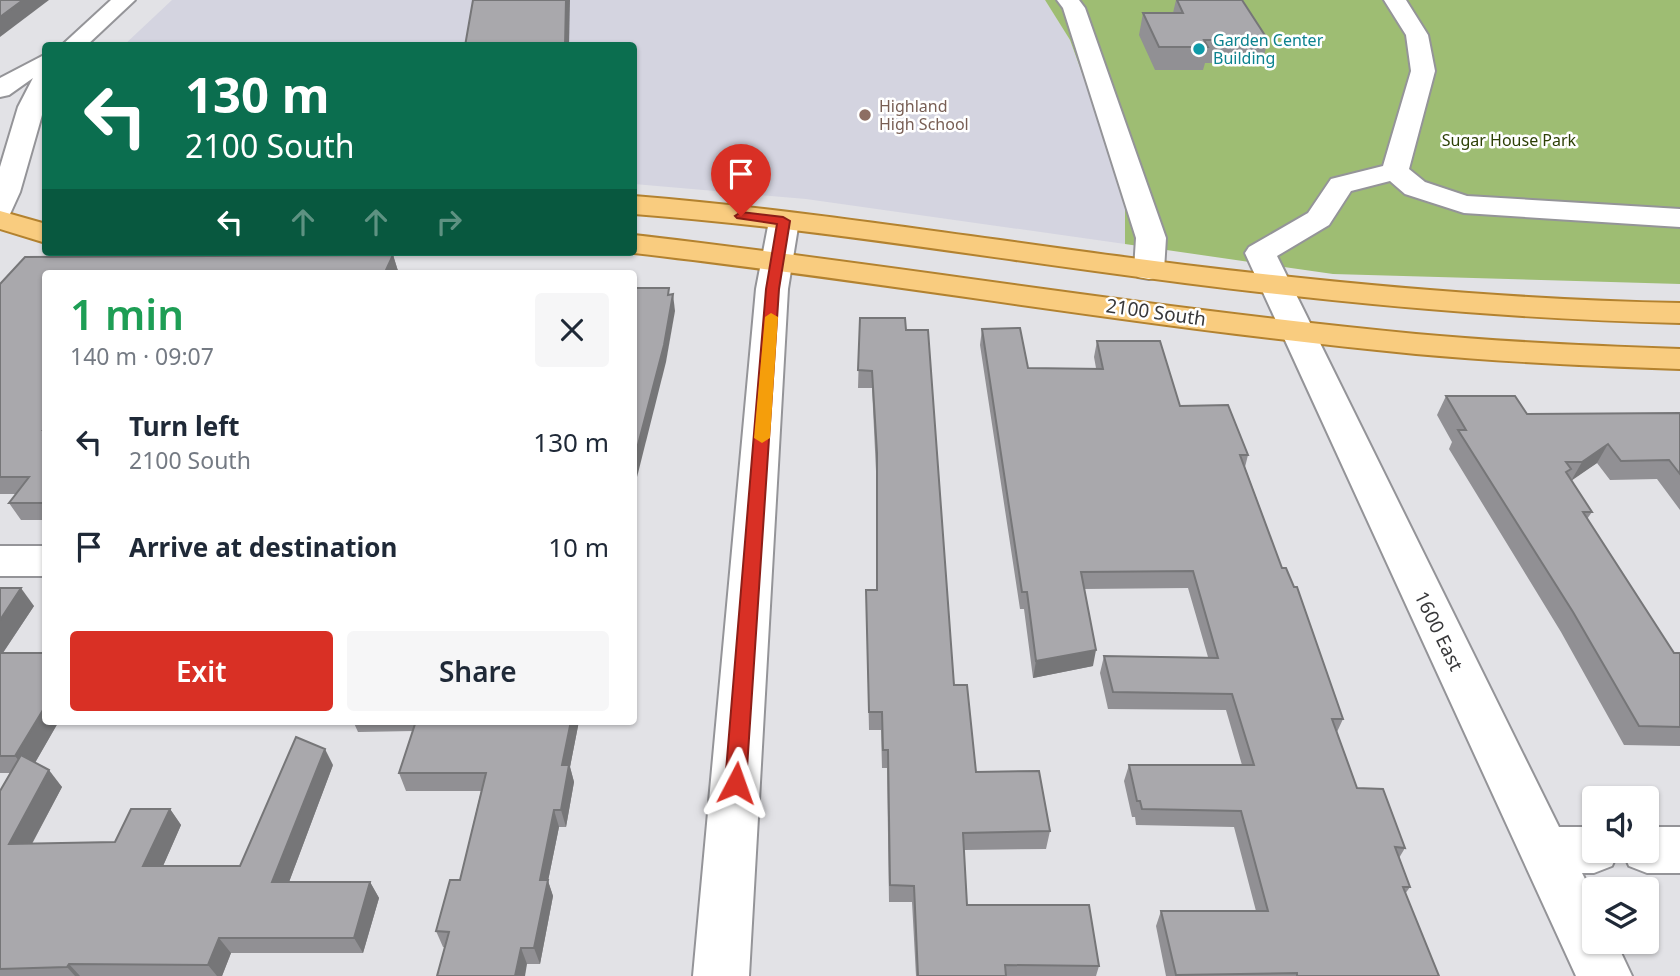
<!DOCTYPE html>
<meta charset="utf-8">
<style>
body{margin:0;font-family:"Noto Sans",sans-serif;background:#f6f6f7;color:#1f2937;height:100vh;display:flex;flex-direction:column;font-size:26px;white-space:nowrap}
*{box-sizing:border-box;margin:0}
p{font-size:23px;color:#747a83}
.icon{flex:none;width:38px;height:38px;fill:none;stroke:currentColor;stroke-width:2;stroke-linecap:round;stroke-linejoin:round}
.map{position:relative;flex:1;overflow:hidden}
.details{position:absolute;left:42px;top:270px;width:595px;height:455px;display:flex;flex-direction:column;background:#fff;border-radius:7px;box-shadow:0 2px 5px #0004}
.details>*{flex:none}
.guide{position:absolute;left:42px;top:42px;width:595px;height:214px;border-radius:7px;box-shadow:0 2px 5px #0004;background:#0b6e4f;color:#fff;overflow:hidden}
.fabs{position:absolute;left:1582px;top:786px;display:grid;gap:14px}
.fabs a{display:grid;place-items:center;width:77px;height:77px;border-radius:7px;background:#fff;box-shadow:0 2px 5px #0004;font-size:35px}
.pin{position:absolute;display:grid;place-items:center;width:60px;height:60px;color:#fff;margin:-72px -30px;border-radius:50% 50% 50% 0;rotate:-45deg;box-shadow:0 0 7px #0007}
.pin .icon{rotate:45deg}
.me{position:absolute;width:77px;margin:-38px;rotate:4deg;stroke-linejoin:round;filter:drop-shadow(0 0 5px #0008)}
.turn{display:flex;align-items:center;gap:24px;height:147px;padding:0 28px;font-size:32px}
.turn .icon{width:91px;height:91px;stroke-width:2.5}
.turn b{display:block;font-size:49px;line-height:60px}
.lanes{display:flex;align-items:center;height:66px;padding:0 28px;background:#0003;justify-content:center;gap:35px;direction:ltr}
.lanes .off{opacity:.35}
.round{display:grid;place-items:center;flex:none;width:74px;height:74px;border-radius:7px;background:#f6f6f7}
.headline{display:flex;align-items:center;justify-content:space-between;height:119px;padding:0 28px}
h1{font-size:42px;font-weight:600;line-height:52px;color:#1e9e55}
.action{display:flex;gap:14px;margin-top:auto;padding:14px 28px}
.action a{flex:1;height:80px;border-radius:7px;background:#d93025;color:#fff;font-size:28px;font-weight:600;line-height:80px;text-align:center}
.action a+a{background:#f6f6f7;color:#1f2937}
ul{padding:0;list-style:none}
li{display:flex;align-items:center;gap:21px;height:105px;padding:0 28px}
li div{flex:1}
li b{display:block;font-size:26px}
li em{font-style:normal}
.map>svg:first-child{display:block}
.built{fill:#d4d4e0}
.green{fill:#9ebd73}
.lines{fill:none;stroke-linecap:round;stroke-linejoin:round}
.minor-casing{stroke:#949498;stroke-width:4}
.major-casing{stroke:#b3822f;stroke-width:4}
.minor{fill:#fff;fill-rule:evenodd}
.major{fill:#f9cc7f;fill-rule:evenodd}
.wall{fill:#919094}
.shaded-wall{fill:#767678}
.building{fill:#a9a8ac;stroke:#767678;stroke-width:2}
.route{fill:#d93025;stroke:#8d1f18;stroke-width:2}
.slow{fill:#f59e0b}
.culture-dot{fill:#0f9aa8;stroke:#fff;stroke-width:2.5}
.education-dot{fill:#8d6e63;stroke:#fff;stroke-width:2.5}
.labels{text-anchor:middle;stroke-width:5;stroke-linejoin:round;paint-order:stroke}
.far-culture-label{font-size:16px;fill:#0d838f;stroke:#fff;text-anchor:start}
.far-education-label{font-size:16px;fill:#785e54;stroke:#fff;text-anchor:start}
.far-park-label{font-size:16px;fill:#2d4006;stroke:#fff}
.street-label{font-size:19px;fill:#38383a;stroke:#fff}
</style>
<div class="map">
<svg width="1680" height="976" viewBox="0 0 1680 976">
<rect width="100%" height="100%" fill="#e2e2e6"/>
<polygon class="built" points="172,0 1045,0 1070,40 1125,191 1125,244 806,199 634,184 634,46 123,46"/>
<polygon class="green" points="1045,0 1680,0 1680,284 1333,274 1125,244 1125,191 1070,40"/>
<g class="lines">
<defs>
<g id="minor">
<polygon points="111,0 135,0 86,46 61,46"/>
<polygon points="1057,0 1079,0 1085,8 1166,238 1164,270 1160,277 1149,279 1138,277 1134,270 1136,238 1063,8"/>
<polygon points="1384,0 1406,0 1428,35 1435,71 1409,169 1425,182 1467,196 1680,209 1680,227 1464,213 1405,194 1390,181 1351,191 1329,225 1277,256 1559,827 1594,827 1594,850 1619,850 1612,866 1594,873 1582,873 1594,897 1594,942 1616,942 1632,976 1576,976 1245,253 1249,247 1308,213 1331,179 1383,166 1411,71 1406,35"/>
<polygon points="46,54 46,101 20,192 10,214 0,217 0,167 18,107 33,78 9,95 0,97 0,78"/>
<polygon points="784,212 794,215 799,221 788,289 749,976 693,976 756,289 769,221 774,215"/>
<rect x="0" y="546" width="46" height="30"/>
<polygon points="1647,827 1680,827 1680,873 1647,873 1629,866 1622,850 1647,850"/>
</g>
<g id="major">
<path d="M634 196C818 211 1001 242 1185 265 1350 285 1514 300 1680 303V323C1514 319 1350 304 1185 283 1001 260 818 228 634 214Z"/>
<polygon points="0,211 46,224 46,243 0,229"/>
<path d="M634 235C895 265 1154 309 1416 334 1504 342 1592 346 1680 349V369C1592 366 1504 362 1416 354 1154 329 895 283 634 253L630 252H634Z"/>
</g>
</defs>
<use href="#minor" class="minor-casing"/>
<use href="#major" class="major-casing"/>
<use href="#minor" class="minor"/>
<use href="#major" class="major"/>
</g>
<g class="wall">
<polygon points="1176,0 1242,0 1268,40 1262,63 1205,63 1203,70 1155,70 1139,35 1143,13 1173,13"/>
<polygon points="393,255 398,271 397,273 46,273 46,520 21,520 9,503 16,494 0,494 0,284 25,257"/>
<polygon points="860,318 906,330 954,685 976,772 1050,831 1046,849 964,850 967,905 1099,966 1096,976 916,976 912,902 889,902 887,768 882,768 881,730 869,730 866,590 877,590 876,471 872,388 858,388"/>
<polygon points="982,329 1028,368 1096,368 1094,357 1097,341 1180,406 1248,455 1245,467 1282,568 1343,719 1337,732 1357,788 1405,848 1399,858 1410,887 1405,894 1439,976 1166,976 1156,926 1161,911 1256,911 1234,827 1136,825 1135,817 1132,817 1124,781 1129,765 1242,765 1226,710 1108,709 1100,673 1104,656 1208,657 1188,588 1084,589 1093,666 1033,678 1024,609 1020,609 980,345"/>
<polygon points="1446,396 1527,414 1680,413 1680,510 1657,479 1610,480 1597,463 1571,480 1592,512 1587,519 1674,653 1680,653 1680,746 1624,745 1561,632 1449,449 1452,442 1437,415"/>
<polygon points="0,588 34,606 3,653 46,721 59,721 35,763 62,787 32,844 115,842 170,809 181,825 163,866 240,866 333,765 289,882 370,882 379,898 363,953 231,953 222,976 0,976 0,791 10,773 0,773"/>
<polygon points="353,721 579,721 570,767 574,782 566,827 559,827 548,881 553,896 540,964 527,964 443,947 436,931 460,880 481,791 406,791 399,773 413,731 358,732"/>
</g>
<g class="shaded-wall">
<polygon points="23,0 49,0 0,37 0,17"/>
<polygon points="566,0 570,0 569,46 565,46"/>
<polygon points="393,255 398,271 397,273 387,273 386,270"/>
<polygon points="673,294 675,311 666,362 634,489 634,460"/>
<polygon points="1608,444 1597,463 1571,481 1582,462"/>
<polygon points="21,588 34,606 0,657 0,620"/>
<polygon points="1096,650 1093,666 1033,678 1036,661"/>
<polygon points="46,705 46,721 59,721 29,773 15,756"/>
<polygon points="571,721 579,721 570,767 574,782 566,827 561,810 562,765"/>
<polygon points="325,749 333,765 283,898 272,882"/>
<polygon points="49,770 62,787 23,860 9,844"/>
<polygon points="170,809 181,825 156,882 143,866"/>
<polygon points="554,810 559,827 548,881 553,896 540,964 534,948 540,880"/>
<polygon points="370,882 379,898 363,953 354,938"/>
<polygon points="219,938 231,953 222,976 217,976 208,965"/>
<polygon points="521,948 527,964 525,976 515,976"/>
<polygon points="69,964 80,976 75,976 67,967"/>
</g>
<g class="building">
<polygon points="0,0 23,0 0,17"/>
<polygon points="473,0 566,0 565,46 465,46"/>
<polygon points="1177,0 1242,0 1268,40 1204,40 1208,47 1159,47 1143,13 1183,13"/>
<polygon points="393,255 386,270 396,270 395,273 46,273 46,426 43,430 46,430 46,503 9,503 29,477 0,477 0,284 25,257"/>
<polygon points="634,288 669,288 668,295 673,294 664,345 634,460"/>
<polygon points="860,318 905,318 906,330 928,330 954,685 967,685 976,772 1039,771 1050,831 963,833 967,905 1089,905 1099,966 1005,965 1006,976 918,976 914,886 890,885 888,750 883,750 882,712 869,712 866,590 877,590 877,453 872,371 858,370"/>
<polygon points="1020,328 1028,368 1103,369 1097,341 1160,341 1180,406 1228,405 1248,455 1240,455 1282,568 1286,568 1294,587 1297,587 1343,719 1332,719 1357,788 1383,789 1405,848 1395,847 1410,887 1403,887 1439,976 1297,976 1297,973 1176,975 1161,911 1268,911 1241,811 1142,809 1140,801 1137,801 1129,765 1254,765 1232,694 1113,692 1104,656 1218,658 1193,571 1081,572 1096,650 1036,661 1027,592 1022,592 982,329"/>
<polygon points="1446,396 1515,396 1527,414 1680,413 1680,474 1669,460 1621,461 1608,444 1582,462 1566,462 1571,469 1566,472 1592,512 1583,512 1674,653 1680,653 1680,727 1639,726 1573,612 1458,430 1466,430"/>
<polygon points="0,588 21,588 0,620"/>
<polygon points="0,653 46,653 46,705 15,756 0,756"/>
<polygon points="416,721 571,721 562,765 569,765 561,810 554,810 540,880 548,880 534,948 521,948 515,976 437,976 449,932 436,931 450,880 460,880 486,773 399,773"/>
<polygon points="296,737 325,749 272,882 370,882 354,938 219,938 208,965 69,964 67,967 0,969 0,791 21,755 49,770 9,844 115,842 131,809 170,809 143,866 240,866"/>
</g>
<polygon class="route" points="741,212 783,217 790,221 779,289 746,783 743,789 736,792 728,789 725,783 766,289 777,224 737,218 735,216"/>
<polygon class="slow" points="771,313 778,317 770,438 762,443 754,438 765,317"/>
<circle class="culture-dot" cx="1199" cy="49" r="7"/>
<circle class="education-dot" cx="865" cy="115" r="7"/>
<g class="labels">
<g class="far-culture-label">
<text x="1213" y="46">Garden Center<tspan x="1213" dy="18">Building</tspan></text>
</g>
<g class="far-education-label">
<text x="879" y="112">Highland<tspan x="879" dy="18">High School</tspan></text>
</g>
<g class="far-park-label">
<text x="1509" y="146">Sugar House Park</text>
</g>
<g class="street-label">
<text transform="translate(1156 312) rotate(8)" y="7">2100 South</text>
<text transform="translate(1439 631) rotate(64)" y="7">1600 East</text>
</g>
</g>
</svg>
<div class="fabs">
<a><svg class="icon" aria-label="sound" viewBox="0 0 24 24"><path d="M4 9h4l5-4v14l-5-4H4zM17 9q2 3 0 6"/></svg></a>
<a><svg class="icon" aria-label="layers" viewBox="0 0 24 24"><path d="M12 4l9 5-9 5-9-5zM3 14l9 5 9-5"/></svg></a>
</div>
<div class="pin" style="left:741px;top:216px;background:#d93025"><svg class="icon" aria-label="arrive" viewBox="0 0 24 24"><path d="M6 21V4h12l-3 4 3 4H6"/></svg></div>
<svg class="me" style="left:736px;top:783px" viewBox="-20 -20 40 40"><path d="M0-17L14 15 0 8-14 15z" fill="#d93025" stroke="#fff" stroke-width="4"/></svg>
<div class="guide">
<div class="turn"><svg class="icon" aria-label="left" viewBox="0 0 24 24"><path d="M17 20v-9H6M10 6l-5 5 5 5"/></svg><div><b>130 m</b>2100 South</div></div>
<div class="lanes"><svg class="icon" aria-label="left" viewBox="0 0 24 24"><path d="M17 20v-9H6M10 6l-5 5 5 5"/></svg><svg class="icon off" aria-label="ahead" viewBox="0 0 24 24"><path d="M12 20V5M6 11l6-6 6 6"/></svg><svg class="icon off" aria-label="ahead" viewBox="0 0 24 24"><path d="M12 20V5M6 11l6-6 6 6"/></svg><svg class="icon off" aria-label="right" viewBox="0 0 24 24"><path d="M7 20v-9h11M14 6l5 5-5 5"/></svg></div>
</div>
<section class="details">
<div class="headline"><div><h1>1 min</h1><p>140 m · 09:07</p></div><a class="round"><svg class="icon" aria-label="close" viewBox="0 0 24 24"><path d="M6 6l12 12M18 6L6 18"/></svg></a></div>
<ul>
<li><svg class="icon" aria-label="left" viewBox="0 0 24 24"><path d="M17 20v-9H6M10 6l-5 5 5 5"/></svg><div><b>Turn left</b><p>2100 South</p></div><em>130 m</em></li>
<li><svg class="icon" aria-label="arrive" viewBox="0 0 24 24"><path d="M6 21V4h12l-3 4 3 4H6"/></svg><div><b>Arrive at destination</b></div><em>10 m</em></li>
</ul>
<div class="action"><a>Exit</a><a>Share</a></div>
</section>
</div>
